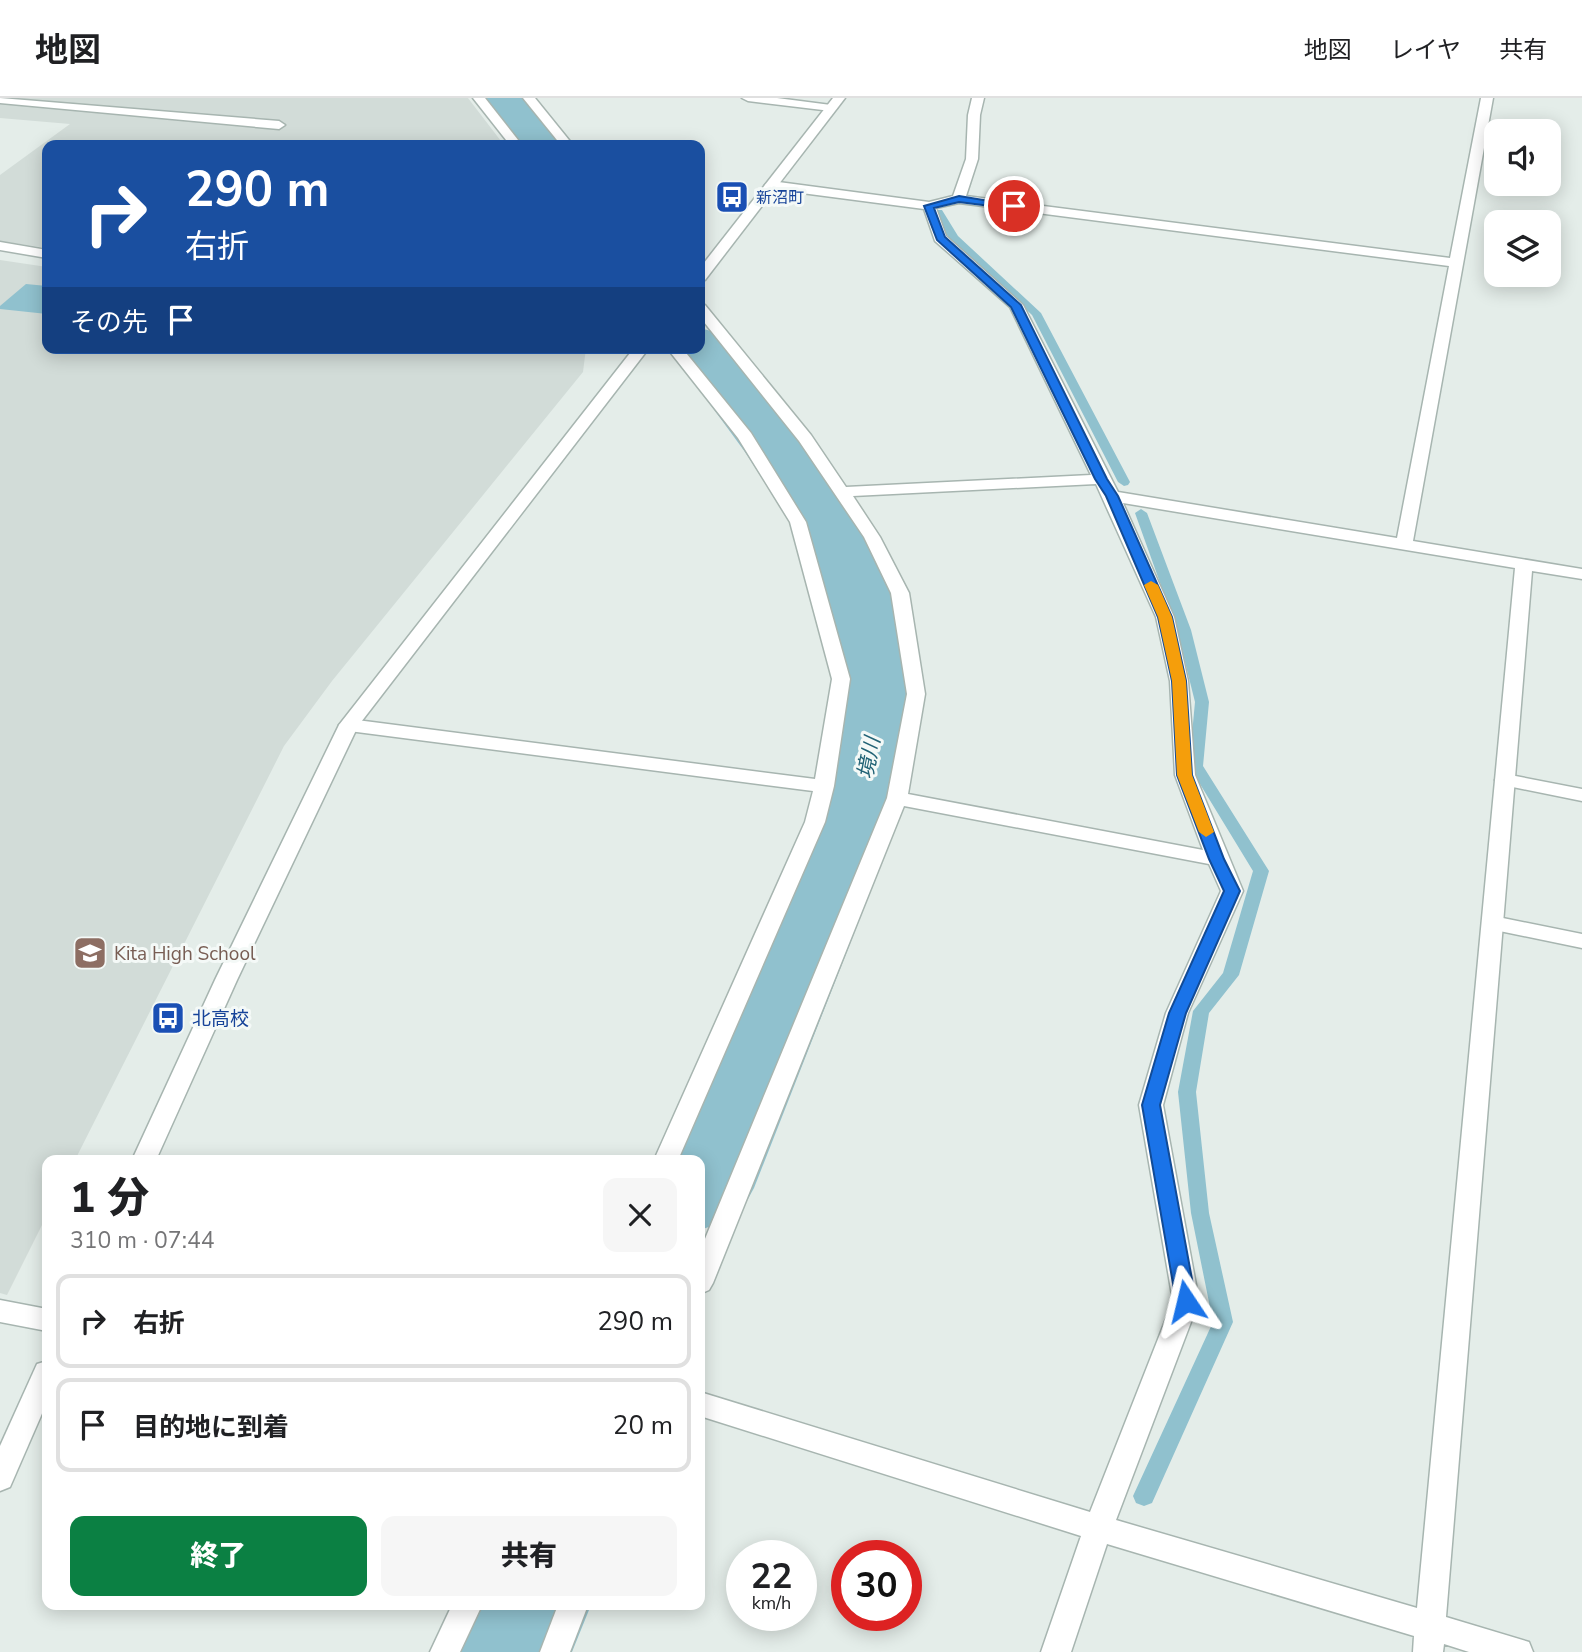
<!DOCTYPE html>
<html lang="ja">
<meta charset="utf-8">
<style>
body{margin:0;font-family:"Nunito Sans","Noto Sans JP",sans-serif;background:#f6f6f6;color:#202124;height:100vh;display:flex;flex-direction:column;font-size:26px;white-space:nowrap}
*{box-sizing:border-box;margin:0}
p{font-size:23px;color:#757577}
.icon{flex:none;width:38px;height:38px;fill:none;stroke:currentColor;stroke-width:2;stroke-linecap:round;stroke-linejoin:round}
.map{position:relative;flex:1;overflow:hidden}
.sheet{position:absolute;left:42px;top:1057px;width:663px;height:455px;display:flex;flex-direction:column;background:#fff;border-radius:14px;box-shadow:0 4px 18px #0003}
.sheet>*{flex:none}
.hud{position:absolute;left:42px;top:42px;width:663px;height:214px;border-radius:14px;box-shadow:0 4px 18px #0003;background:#1a4fa0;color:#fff;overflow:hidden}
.fabs{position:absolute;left:1484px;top:21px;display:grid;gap:14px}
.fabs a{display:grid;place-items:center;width:77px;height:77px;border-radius:14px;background:#fff;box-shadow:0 4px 18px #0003;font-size:35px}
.speed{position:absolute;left:726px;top:1442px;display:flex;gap:14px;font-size:35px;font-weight:700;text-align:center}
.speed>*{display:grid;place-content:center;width:91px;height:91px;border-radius:50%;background:#fff;box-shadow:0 4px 18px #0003;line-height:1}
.speed small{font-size:18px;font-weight:400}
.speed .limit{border:10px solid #d22;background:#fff;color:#111}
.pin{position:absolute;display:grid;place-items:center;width:60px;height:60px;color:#fff;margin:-30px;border:4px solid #fff;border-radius:50%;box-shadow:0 2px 7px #0007}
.me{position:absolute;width:77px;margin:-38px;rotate:350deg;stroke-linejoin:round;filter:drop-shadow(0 0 5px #0008)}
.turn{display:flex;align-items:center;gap:24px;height:147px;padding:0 28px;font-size:32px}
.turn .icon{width:91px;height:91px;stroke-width:2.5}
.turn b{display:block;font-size:49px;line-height:60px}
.then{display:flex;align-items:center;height:66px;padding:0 28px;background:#0003;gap:14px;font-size:26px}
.round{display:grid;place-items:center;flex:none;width:74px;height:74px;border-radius:14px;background:#f6f6f6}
.head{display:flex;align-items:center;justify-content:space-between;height:119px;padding:0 28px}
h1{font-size:42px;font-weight:800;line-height:52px}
.cta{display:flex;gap:14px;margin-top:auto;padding:14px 28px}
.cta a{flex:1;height:80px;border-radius:14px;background:#0b8043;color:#fff;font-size:28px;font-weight:800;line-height:80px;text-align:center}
.cta a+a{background:#f6f6f6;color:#202124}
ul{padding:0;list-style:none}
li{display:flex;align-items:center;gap:21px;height:94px;margin:0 14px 10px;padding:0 14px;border:4px solid #e0e0e0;border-radius:14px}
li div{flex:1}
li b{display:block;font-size:26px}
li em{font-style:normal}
header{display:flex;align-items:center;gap:42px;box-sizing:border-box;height:98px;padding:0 35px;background:#fff;border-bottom:2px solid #e0e0e0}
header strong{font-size:33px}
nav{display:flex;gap:38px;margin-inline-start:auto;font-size:24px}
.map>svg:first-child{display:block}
.built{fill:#d2dcd8}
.water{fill:#90c1ce}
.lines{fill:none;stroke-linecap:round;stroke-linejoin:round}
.stream{fill:#90c1ce;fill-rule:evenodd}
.river{fill:#90c1ce;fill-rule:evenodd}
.service-casing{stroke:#a7b5b0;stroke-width:3}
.minor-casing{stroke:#a7b5b0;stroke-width:3}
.tertiary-casing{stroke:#a7b5b0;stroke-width:3}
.service{fill:#fff;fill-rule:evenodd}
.minor{fill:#fff;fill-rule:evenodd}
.tertiary{fill:#fff;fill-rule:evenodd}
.route{fill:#1a73e8;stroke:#114b97;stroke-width:2}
.slow{fill:#f59e0b}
.labels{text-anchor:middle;stroke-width:6;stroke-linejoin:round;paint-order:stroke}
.far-transit-label{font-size:16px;fill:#164399;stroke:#f4f9f7;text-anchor:start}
.education-label{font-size:19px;fill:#785e54;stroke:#f4f9f7;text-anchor:start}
.transit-label{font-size:19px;fill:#164399;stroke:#f4f9f7;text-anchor:start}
.water-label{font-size:21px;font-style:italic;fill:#226376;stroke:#f4f9f7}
</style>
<header>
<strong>地図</strong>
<nav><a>地図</a><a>レイヤ</a><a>共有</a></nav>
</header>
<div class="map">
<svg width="1582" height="1554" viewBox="0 0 1582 1554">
<rect width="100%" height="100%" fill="#e4ede9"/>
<g class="built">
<polygon points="8,0 468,0 504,47 47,47 47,150 0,143 0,77 70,26 0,20 0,5"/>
<polygon points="0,162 47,169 47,250 586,250 583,274 332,583 284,648 75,1062 47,1062 47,1117 7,1197 0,1195"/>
</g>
<polygon class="water" points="26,186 47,188 47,216 0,211 0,208"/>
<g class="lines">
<g class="stream">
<polygon points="936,112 942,112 958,138 1041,215 1130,384 1128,387 1124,388 1118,384 1032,217 950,142 934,114"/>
<polygon points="1141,411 1147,415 1191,532 1209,604 1203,668 1269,773 1239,877 1209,915 1196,994 1209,1115 1233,1224 1152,1405 1144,1408 1136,1405 1133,1398 1213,1224 1191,1115 1178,994 1193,913 1223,875 1253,773 1189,668 1195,604 1177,532 1135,415"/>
</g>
<g class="river">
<polygon points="481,0 532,0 569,47 516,47"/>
<polygon points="700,230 722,236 798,332 881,449 904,510 918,587 915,647 901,716 754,1090 738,1119 700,1132 700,1062 659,1062 813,716 831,647 838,587 828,510 807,449 745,354 669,250 700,250"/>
<polygon points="461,1507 591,1507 572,1554 440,1554"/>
</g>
<defs>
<g id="service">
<polygon points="0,0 279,23 285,27 279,31 0,5"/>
<polygon points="1505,676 1582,691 1582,703 1498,686 1495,682 1498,678"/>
<polygon points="1493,818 1582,836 1582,850 1485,830 1482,825 1485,820"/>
</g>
<g id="minor">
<polygon points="473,0 485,0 522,47 510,47"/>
<polygon points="523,0 535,0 573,47 561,47"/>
<polygon points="742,0 777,0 831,7 837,10 831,13 748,3"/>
<path d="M972 0H984L980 17 978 61 966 98 1450 160 1481 0H1493L1413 443 1582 471V481L1532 473 1446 1519 1529 1544 1533 1554H1469L1444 1546 1443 1554H1413L1414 1538 1107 1446 1071 1554H1041L1081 1438 700 1318V1294L1090 1414 1173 1203 1139 1007 1166 915 1221 793 1209 766 904 708 713 1185 709 1192 700 1196V1153L887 700 907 596 891 495 864 439 799 343 700 219V206L705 207 811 337 846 389 1091 377 1010 209 935 143 924 111 771 91 765 87 771 83 929 104 953 98 966 61 968 17ZM959 105 1449 168 1397 440 1118 394 1023 207 946 138 936 110ZM1096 386 1156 519 1170 583 1175 677 1203 752 908 696 925 596 909 495 880 439 853 398ZM1123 405 1515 470 1417 1510 1116 1422 1199 1203 1163 1007 1188 915 1243 793 1195 677 1188 583 1174 519Z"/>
<polygon points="0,144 47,152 47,160 0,152"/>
<polygon points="667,250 682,250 751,335 806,424 850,581 834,688 825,724 678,1062 654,1062 805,724 813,693 349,633 339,627 349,621 815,681 832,581 790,424 738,340"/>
<polygon points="0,1202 47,1211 47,1233 0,1224"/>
<polygon points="452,1507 482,1507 460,1554 430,1554"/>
<polygon points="558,1507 588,1507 570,1554 540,1554"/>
</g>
<g id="tertiary">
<polygon points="833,0 845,0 705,182 700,183 700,170"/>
<polygon points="634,250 649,250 358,628 237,882 156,1062 132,1062 215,882 339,627"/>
<polygon points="47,1263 47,1304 10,1389 0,1393 0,1348 37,1266"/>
</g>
</defs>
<use href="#service" class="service-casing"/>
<use href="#minor" class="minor-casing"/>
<use href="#tertiary" class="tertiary-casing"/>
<use href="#service" class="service"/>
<use href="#minor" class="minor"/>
<use href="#tertiary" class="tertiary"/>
</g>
<polygon class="route" points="959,98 1019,108 1014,111 959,104 934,110 945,139 1021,207 1107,381 1118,398 1172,519 1186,583 1192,677 1224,761 1240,793 1186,915 1160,1007 1196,1203 1193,1209 1186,1211 1179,1209 1176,1203 1142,1007 1169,915 1224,793 1209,761 1177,677 1172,583 1158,519 1106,398 1095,381 1011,209 937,142 924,108"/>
<polygon class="slow" points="1151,483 1158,487 1172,519 1186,583 1192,677 1214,734 1206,739 1199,734 1177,677 1172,583 1158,519 1144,487"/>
<defs>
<symbol id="bus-square" viewBox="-11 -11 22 22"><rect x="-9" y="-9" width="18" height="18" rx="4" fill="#1a4fb4" stroke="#f4f9f7"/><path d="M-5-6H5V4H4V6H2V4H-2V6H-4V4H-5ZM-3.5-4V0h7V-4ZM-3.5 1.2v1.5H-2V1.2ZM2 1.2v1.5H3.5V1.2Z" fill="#fff"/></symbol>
<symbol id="school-square" viewBox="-11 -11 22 22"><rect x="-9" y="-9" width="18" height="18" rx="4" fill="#8d6e63" stroke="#f4f9f7"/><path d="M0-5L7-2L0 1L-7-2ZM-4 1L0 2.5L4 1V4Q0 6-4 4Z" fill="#fff"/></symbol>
</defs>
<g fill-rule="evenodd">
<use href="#bus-square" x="713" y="80" width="38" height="38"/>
<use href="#school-square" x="71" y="836" width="38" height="38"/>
<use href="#bus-square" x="149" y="901" width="38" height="38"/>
</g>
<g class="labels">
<g class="far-transit-label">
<text x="756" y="105">新沼町</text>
</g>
<g class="education-label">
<text x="114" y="862">Kita High School</text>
</g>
<g class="transit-label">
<text x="192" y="927">北高校</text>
</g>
<g class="water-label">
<text transform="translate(869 660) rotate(-79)" y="7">境川</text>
</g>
</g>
</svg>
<div class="fabs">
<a><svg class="icon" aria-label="sound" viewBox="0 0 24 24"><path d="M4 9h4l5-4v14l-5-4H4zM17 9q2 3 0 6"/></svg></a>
<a><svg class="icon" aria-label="layers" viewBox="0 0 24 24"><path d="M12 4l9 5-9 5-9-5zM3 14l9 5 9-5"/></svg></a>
</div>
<div class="speed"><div>22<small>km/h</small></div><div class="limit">30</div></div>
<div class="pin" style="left:1014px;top:108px;background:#d93025"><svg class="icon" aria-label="arrive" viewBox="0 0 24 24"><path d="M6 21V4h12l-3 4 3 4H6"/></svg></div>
<svg class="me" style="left:1186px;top:1203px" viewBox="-20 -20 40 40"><path d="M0-17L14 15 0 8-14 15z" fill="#1a73e8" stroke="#fff" stroke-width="4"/></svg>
<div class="hud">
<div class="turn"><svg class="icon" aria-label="right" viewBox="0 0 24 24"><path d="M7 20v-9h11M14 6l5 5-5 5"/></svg><div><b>290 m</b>右折</div></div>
<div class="then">その先<svg class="icon" aria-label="arrive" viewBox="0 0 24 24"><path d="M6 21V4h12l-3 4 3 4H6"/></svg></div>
</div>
<section class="sheet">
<div class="head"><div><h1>1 分</h1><p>310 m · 07:44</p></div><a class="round"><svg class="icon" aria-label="close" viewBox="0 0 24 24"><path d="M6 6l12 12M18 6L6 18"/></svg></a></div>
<ul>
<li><svg class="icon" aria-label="right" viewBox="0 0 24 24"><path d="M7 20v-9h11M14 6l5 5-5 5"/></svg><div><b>右折</b></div><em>290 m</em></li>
<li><svg class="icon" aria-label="arrive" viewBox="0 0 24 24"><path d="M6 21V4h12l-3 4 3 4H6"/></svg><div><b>目的地に到着</b></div><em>20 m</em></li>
</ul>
<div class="cta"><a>終了</a><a>共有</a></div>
</section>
</div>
